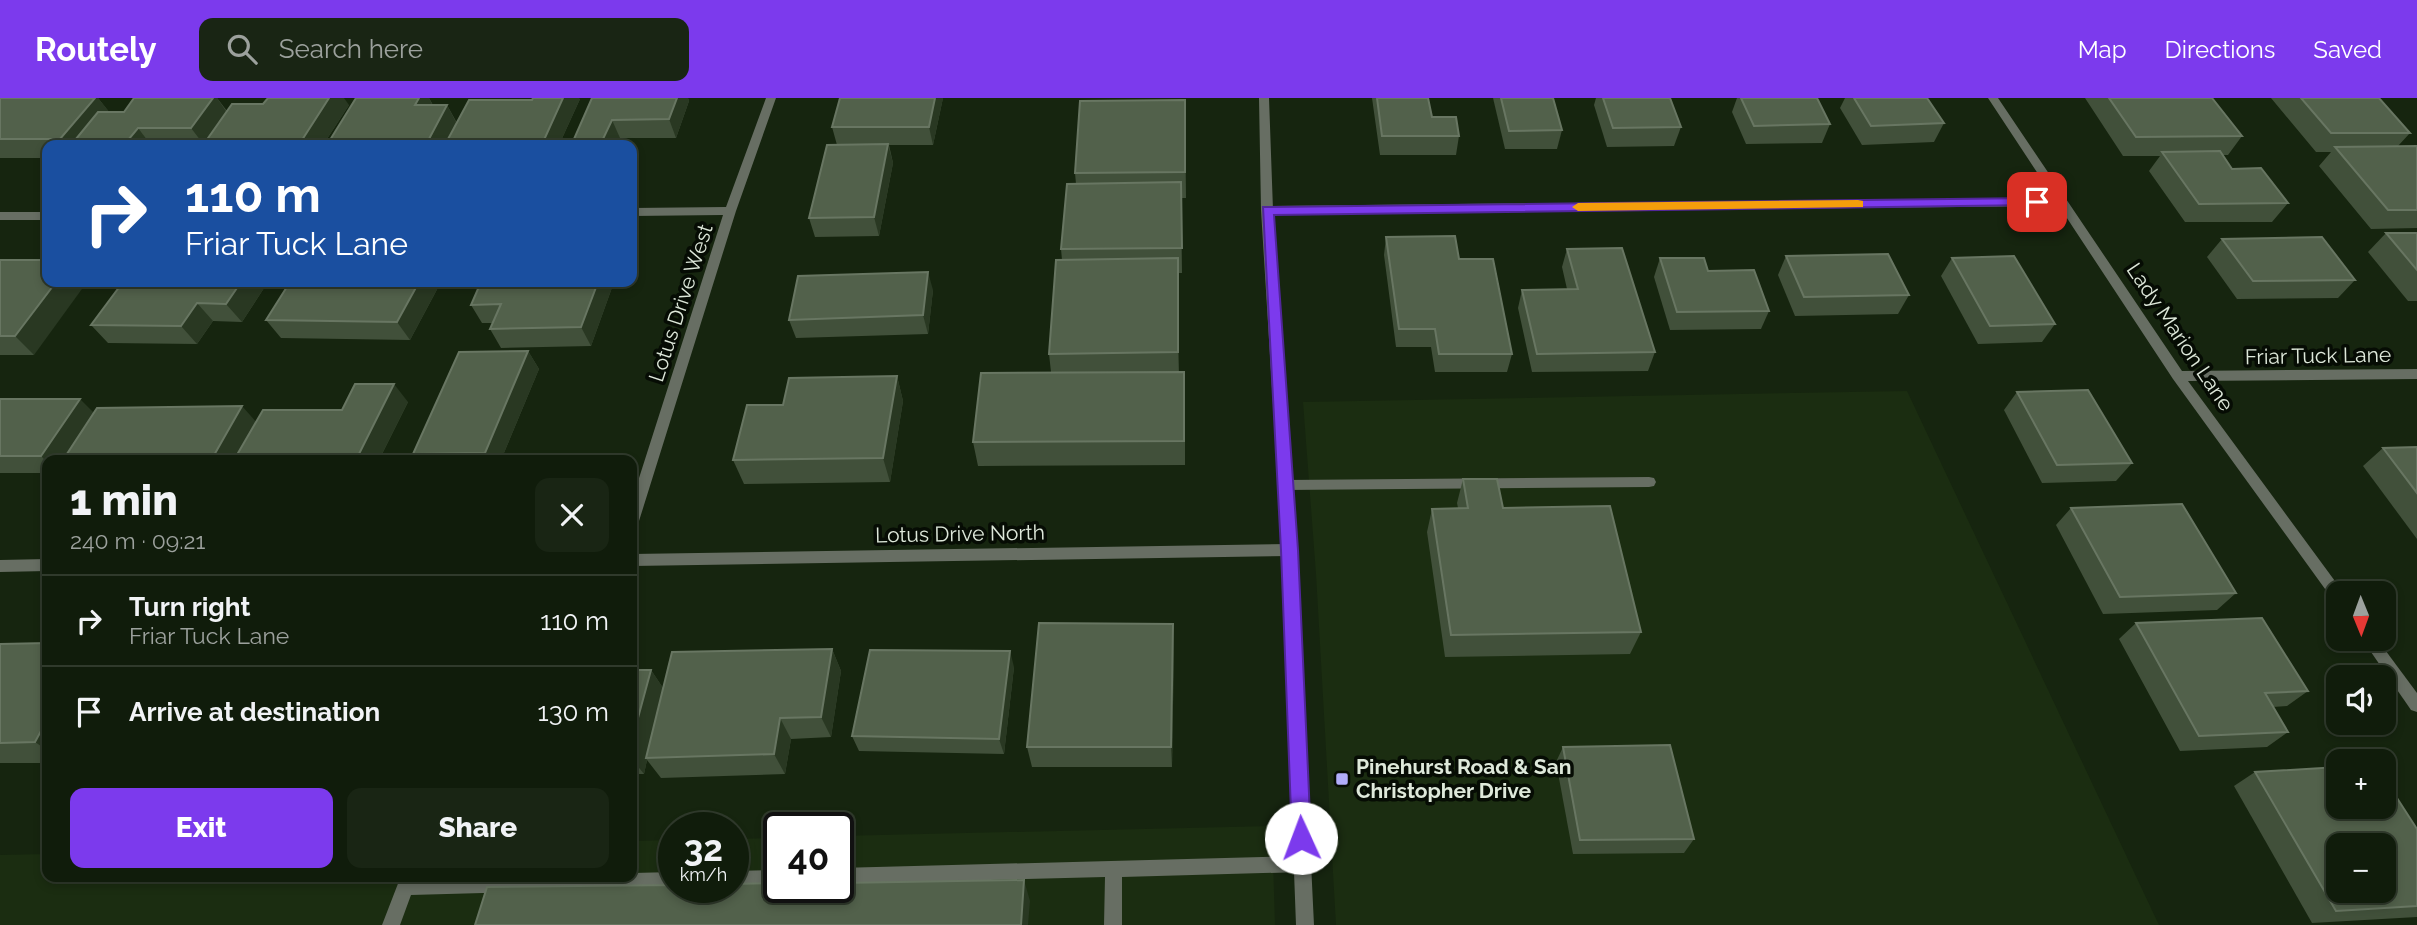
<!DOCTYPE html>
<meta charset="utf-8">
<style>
body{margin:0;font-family:Raleway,sans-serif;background:#192514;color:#f1f3f6;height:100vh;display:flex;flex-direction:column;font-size:26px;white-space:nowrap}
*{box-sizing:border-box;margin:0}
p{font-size:23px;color:#9ca19d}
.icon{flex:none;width:38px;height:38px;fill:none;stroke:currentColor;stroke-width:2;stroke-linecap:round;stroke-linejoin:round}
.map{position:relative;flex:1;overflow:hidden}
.panel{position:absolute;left:42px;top:357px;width:595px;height:427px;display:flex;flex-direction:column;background:#101c0b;border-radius:14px;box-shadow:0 4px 10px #0003,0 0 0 2px #303a2c}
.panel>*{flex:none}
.banner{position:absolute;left:42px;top:42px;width:595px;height:147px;border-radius:14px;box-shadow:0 4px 10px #0003,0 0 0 2px #303a2c;background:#1a4fa0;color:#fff;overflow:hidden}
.needle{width:46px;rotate:179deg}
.fabs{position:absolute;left:2326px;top:483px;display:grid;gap:14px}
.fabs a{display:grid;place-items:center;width:70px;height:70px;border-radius:14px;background:#101c0b;box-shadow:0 4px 10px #0003,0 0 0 2px #303a2c;font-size:35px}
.speed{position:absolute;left:658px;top:714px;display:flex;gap:14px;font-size:35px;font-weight:700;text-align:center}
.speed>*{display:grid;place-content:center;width:91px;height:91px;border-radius:50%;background:#101c0b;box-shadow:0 4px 10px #0003,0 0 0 2px #303a2c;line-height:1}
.speed small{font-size:18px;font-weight:400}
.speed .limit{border:4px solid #111;border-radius:10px;background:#fff;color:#111}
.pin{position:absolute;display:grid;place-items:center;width:60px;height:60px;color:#fff;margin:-30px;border-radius:14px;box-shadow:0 4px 10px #0006}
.me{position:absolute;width:77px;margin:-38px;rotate:358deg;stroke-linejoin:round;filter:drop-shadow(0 0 5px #0008)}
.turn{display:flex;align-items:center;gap:24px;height:147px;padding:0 28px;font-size:32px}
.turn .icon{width:91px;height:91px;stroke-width:2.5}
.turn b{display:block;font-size:49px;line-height:60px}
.round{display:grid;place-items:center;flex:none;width:74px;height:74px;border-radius:14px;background:#192514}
.headline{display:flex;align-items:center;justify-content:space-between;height:119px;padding:0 28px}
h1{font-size:42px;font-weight:800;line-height:52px}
.button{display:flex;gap:14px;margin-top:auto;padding:14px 28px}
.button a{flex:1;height:80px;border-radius:14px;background:#7c3aed;color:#fff;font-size:28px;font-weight:800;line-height:80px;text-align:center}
.button a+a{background:#192514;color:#f1f3f6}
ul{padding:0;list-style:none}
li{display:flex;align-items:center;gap:21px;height:91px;padding:0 28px;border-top:2px solid #303a2c}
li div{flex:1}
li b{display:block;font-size:26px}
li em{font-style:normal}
header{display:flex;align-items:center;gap:42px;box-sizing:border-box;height:98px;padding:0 35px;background:#7c3aed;color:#fff}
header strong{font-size:33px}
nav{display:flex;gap:38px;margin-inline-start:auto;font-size:24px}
.search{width:490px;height:63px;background:#192514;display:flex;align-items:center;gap:18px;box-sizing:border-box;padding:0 24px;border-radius:14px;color:#9ca19d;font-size:26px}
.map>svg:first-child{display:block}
.built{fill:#1b2d11}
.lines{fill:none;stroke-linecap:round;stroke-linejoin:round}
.service{fill:#676e63;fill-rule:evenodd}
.minor{fill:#676e63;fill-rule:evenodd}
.tertiary{fill:#676e63;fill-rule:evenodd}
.wall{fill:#41503a}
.shaded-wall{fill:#293822}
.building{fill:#52614b;stroke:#687662;stroke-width:2;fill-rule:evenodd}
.route{fill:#7c3aed;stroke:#51269a;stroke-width:2}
.slow{fill:#f59e0b}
.poi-dot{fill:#b1adfa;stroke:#060c04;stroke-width:2.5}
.labels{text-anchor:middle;stroke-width:7;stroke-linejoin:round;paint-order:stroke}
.street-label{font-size:21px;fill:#dee8da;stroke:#060c04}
.poi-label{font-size:21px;font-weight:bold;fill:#dee8da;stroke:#060c04;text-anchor:start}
</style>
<header>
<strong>Routely</strong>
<div class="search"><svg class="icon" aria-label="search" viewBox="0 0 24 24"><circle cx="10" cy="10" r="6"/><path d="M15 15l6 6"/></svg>Search here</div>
<nav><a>Map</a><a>Directions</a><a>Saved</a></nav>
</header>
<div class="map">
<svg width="2417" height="827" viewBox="0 0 2417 827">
<rect width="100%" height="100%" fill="#16250f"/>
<g class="built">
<polygon points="1907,293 2159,827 1336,827 1316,476 1303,304"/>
<polygon points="1272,728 1275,827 0,827 0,757 47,756 47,779 632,779 632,743 674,742 674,789 733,789 733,741 779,740 779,789 838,789 838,738"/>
</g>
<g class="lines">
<g class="service">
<polygon points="1649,379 1654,380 1656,384 1654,388 1649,389 1285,392 1280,391 1278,387 1280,383 1285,382"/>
<polygon points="1303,758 1309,760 1311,766 1309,772 1303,774 1122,779 1122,827 1104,827 1105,779 838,786 838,770"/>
<polygon points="779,772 779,788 733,789 733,773"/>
<polygon points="674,774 674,789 676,789 674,790 411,797 400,827 382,827 399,783 405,781 632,779 632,775"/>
</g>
<g class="minor">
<polygon points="766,0 776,0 736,113 639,423 637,427 632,429 632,402 723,117 632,118 632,110 726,109"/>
<polygon points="1988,0 1998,0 2182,273 2417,271 2417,281 2188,283 2343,494 2344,495 2338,495 2338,504 2333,502 2173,281 2059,108 1267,116 1261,112 1267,108 2054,100"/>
<rect x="0" y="114" width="47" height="8"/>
<polygon points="1289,446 1294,448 1296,452 1294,456 1289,458 632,468 632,456"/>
<polygon points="47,461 47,473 0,474 0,462"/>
<polygon points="2362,541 2377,541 2417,595 2417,614 2411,612"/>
</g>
<polygon class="tertiary" points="1259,0 1269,0 1273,112 1296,452 1314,827 1296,827 1282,452 1261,112"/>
</g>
<g class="wall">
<polygon points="0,0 98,0 109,14 124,14 134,0 217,0 227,13 349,7 323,47 209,47 207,45 205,47 47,47 47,60 0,60"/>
<polygon points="356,0 429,0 433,7 447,7 457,25 580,1 559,47 450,47 448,44 446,47 333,47 330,42"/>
<polygon points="592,0 688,0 689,3 676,40 620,40 617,47 577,47 574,41"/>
<polygon points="943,0 933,47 889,47 893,65 879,138 815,139 809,120 837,47 832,29"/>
<polygon points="1372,0 1428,0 1432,19 1459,38 1456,57 1380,57"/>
<polygon points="1493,0 1553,0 1562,32 1557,51 1505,51"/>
<polygon points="1596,0 1670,0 1681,29 1674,48 1607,49 1594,7"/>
<polygon points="1737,0 1817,0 1830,26 1822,45 1746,46 1732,14"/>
<polygon points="1845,0 1927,0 1944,25 1934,44 1862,47 1840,10"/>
<polygon points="2085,0 2212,0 2242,38 2228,57 2223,57 2232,71 2288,105 2272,124 2185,124 2149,73 2160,58 2123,58"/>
<polygon points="2271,0 2379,0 2410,35 2398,48 2417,48 2417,130 2371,131 2319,68 2331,54 2316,54"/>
<polygon points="1185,2 1186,100 1181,100 1182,175 1179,175 1179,274 1185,298 1185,367 978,368 973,344 1051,274 1049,256 1062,162 1061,151 1076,86 1075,75"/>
<polygon points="2386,135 2417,135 2417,203 2408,203 2368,154"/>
<polygon points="1386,139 1459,161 1512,256 1507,274 1435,274 1431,249 1396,249 1384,157"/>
<polygon points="2222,141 2355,182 2338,200 2237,201 2207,159"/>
<polygon points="1567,151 1655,254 1648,273 1532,274 1518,210 1522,192 1567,191 1562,169"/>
<polygon points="1786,158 1909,197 1898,216 1795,218 1778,177"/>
<polygon points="1660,160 1708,173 1769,213 1761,231 1670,232 1654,179"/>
<polygon points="1952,160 2055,226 2042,244 1978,246 1941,178"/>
<polygon points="0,162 34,257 0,257"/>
<polygon points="123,184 268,184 242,224 213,223 197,246 108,245 91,227"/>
<polygon points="290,184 441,184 410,242 281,240 266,222"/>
<polygon points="481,184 614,184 591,248 501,250 490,231 493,225 482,225 471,207"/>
<polygon points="933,192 928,236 796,240 789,222"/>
<polygon points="528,253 539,271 501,362 417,362 413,356"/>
<polygon points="897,278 903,303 890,384 744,386 733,362 783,307"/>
<polygon points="2017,294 2132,365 2116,383 2042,385 2004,312"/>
<polygon points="0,301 94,315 256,324 408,304 379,362 47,362 47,375 0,375"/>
<polygon points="2417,349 2417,441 2363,368 2383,350"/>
<polygon points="1463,381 1503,410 1641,534 1630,556 1445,559 1427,434 1432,411 1458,410 1457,405"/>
<polygon points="2071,410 2236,495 2217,512 2103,516 2056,427"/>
<polygon points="2136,525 2308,593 2287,608 2273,609 2288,634 2267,649 2180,653 2119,541"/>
<polygon points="47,545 47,665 0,665 0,546"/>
<polygon points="1174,548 1172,669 1032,669 1027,649"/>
<polygon points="832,551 841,573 831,639 791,641 785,676 661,680 647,662 644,676 632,676 632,572 651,572 663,590"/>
<polygon points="1014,569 1004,656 859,653 852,638"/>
<polygon points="1563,649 1694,741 1684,755 1573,756 1556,664"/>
<polygon points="2255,674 2417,731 2417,819 2312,825 2234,688"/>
</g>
<g class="shaded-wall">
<polygon points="95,0 98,0 111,16 86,47 66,47 60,41"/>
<polygon points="213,0 217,0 228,16 206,43 207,45 205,47 204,47 191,30"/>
<polygon points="329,0 344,0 349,7 323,47 305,47 302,42"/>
<polygon points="419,0 429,0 434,10 415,7"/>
<polygon points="563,0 579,0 580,1 559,47 546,47 544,42"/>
<polygon points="677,0 688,0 689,3 676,40 669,21"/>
<polygon points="935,0 943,0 933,47 929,29"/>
<polygon points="447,7 457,26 446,47 433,47 429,41"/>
<polygon points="612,22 620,40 617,47 606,47 603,41"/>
<polygon points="138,30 151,47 124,47"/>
<polygon points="888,46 893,65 879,138 874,119"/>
<polygon points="1178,160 1179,186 1179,279 1178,254"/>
<polygon points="928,174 933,192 928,236 923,217"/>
<polygon points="56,184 87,184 34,257 15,238"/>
<polygon points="241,184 268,184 242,224 226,206"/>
<polygon points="419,184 441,184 410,242 397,224"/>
<polygon points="598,184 614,184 591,248 581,229"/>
<polygon points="197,205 213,223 197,246 181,228"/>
<polygon points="528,253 539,271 501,362 489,362 485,355"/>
<polygon points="897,278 903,303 890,384 883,360"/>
<polygon points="394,286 408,304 379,362 356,362"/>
<polygon points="80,301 98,319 64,362 47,362 47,364 41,358"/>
<polygon points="242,308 258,326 238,362 216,362 213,359"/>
<polygon points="1173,526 1174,548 1172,669 1171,649"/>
<polygon points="632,548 637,555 632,572"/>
<polygon points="832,551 841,573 831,639 821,619"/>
<polygon points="1010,553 1014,569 1004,656 999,641"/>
<polygon points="651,572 665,593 646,660 647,662 644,676 632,661 632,642"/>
<polygon points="780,620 791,641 785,676 774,656"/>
<polygon points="47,622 47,652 35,644"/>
<polygon points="1024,782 1030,803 1028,827 1021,827"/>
</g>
<g class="building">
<polygon points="0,0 95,0 60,41 0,41"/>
<polygon points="134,0 213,0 191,30 138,30 124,47 71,47 98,14 124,14"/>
<polygon points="268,0 329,0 302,42 206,43 232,6 263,6"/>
<polygon points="356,0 419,0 415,7 447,7 429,41 330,42"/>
<polygon points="533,0 563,0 544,42 447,43 469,2 532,2"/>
<polygon points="592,0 677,0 669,21 612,22 603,41 574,41"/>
<polygon points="840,0 935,0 929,29 832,29"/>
<polygon points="1377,0 1428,0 1432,19 1456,19 1459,38 1382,38"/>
<polygon points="1501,0 1553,0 1562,32 1509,33"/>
<polygon points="1603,0 1670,0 1681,29 1613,30"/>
<polygon points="1741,0 1817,0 1830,26 1754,28"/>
<polygon points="1854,0 1927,0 1944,25 1871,28"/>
<polygon points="2109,0 2212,0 2242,38 2136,39"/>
<polygon points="2301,0 2379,0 2410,35 2331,35"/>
<polygon points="1185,2 1185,74 1075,75 1080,3"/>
<polygon points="888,46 874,119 809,120 827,47"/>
<polygon points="2417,48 2417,112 2388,112 2335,49"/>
<polygon points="2220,53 2232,71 2261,70 2288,105 2199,106 2162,54"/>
<polygon points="1181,84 1182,150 1061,151 1067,86"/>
<polygon points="2386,135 2417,135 2417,172"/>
<polygon points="1455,138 1459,161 1493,161 1512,256 1439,256 1435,231 1399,231 1386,139"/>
<polygon points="2322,139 2355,182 2253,183 2222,141"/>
<polygon points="1622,150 1655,254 1537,256 1522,192 1578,191 1567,151"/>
<polygon points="1888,156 1909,197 1804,199 1786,158"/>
<polygon points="2014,158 2055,226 1990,228 1952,160"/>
<polygon points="1178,160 1178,254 1049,256 1056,162"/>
<polygon points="1660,160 1704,160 1708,173 1754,172 1769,213 1677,214"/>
<polygon points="0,162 47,162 47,184 56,184 15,238 0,238"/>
<polygon points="928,174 923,217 789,222 798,178"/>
<polygon points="123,184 241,184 226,206 197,205 181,228 91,227"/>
<polygon points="290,184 419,184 397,224 266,222"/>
<polygon points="481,184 598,184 581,229 490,231 501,206 471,207"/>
<polygon points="528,253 485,355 413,356 459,254"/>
<polygon points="1184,274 1184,343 973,344 981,275"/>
<polygon points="897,278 883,360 733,362 747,307 783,307 789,280"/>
<polygon points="355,286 394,286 356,362 234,362 263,312 342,312"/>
<polygon points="2088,292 2132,365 2057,367 2017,294"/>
<polygon points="0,301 80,301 41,358 0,358"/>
<polygon points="242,308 213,359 63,362 97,310"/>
<polygon points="2417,349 2417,395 2383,350"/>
<polygon points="1463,381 1497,381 1503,410 1610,408 1641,534 1451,537 1432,411 1468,410"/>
<polygon points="2182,406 2236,495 2120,499 2071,410"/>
<polygon points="2262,520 2308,593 2265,595 2288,634 2199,638 2136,525"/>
<polygon points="1039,525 1173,526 1171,649 1027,649"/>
<polygon points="47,545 47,622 35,644 0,645 0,546"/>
<polygon points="832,551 821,619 780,620 774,656 646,660 672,554"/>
<polygon points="870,552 1010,553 999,641 852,638"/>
<polygon points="632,572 651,572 632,642"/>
<polygon points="1670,647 1694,741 1580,742 1563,649"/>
<path d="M2338 669V709H2384V680L2417 731V808L2336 813 2255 674ZM2338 747H2384V793H2338Z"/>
<polygon points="1024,782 1021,827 475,827 487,789 674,787 674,789 733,789 733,786 779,785 779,789 838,789 838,785"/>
</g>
<polygon class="route" points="2037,100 2041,101 2041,107 1274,117 1298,452 1311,740 1308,746 1301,749 1295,746 1292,740 1281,452 1263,109"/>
<polygon class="slow" points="1858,102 1863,103 1863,109 1578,113 1572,109 1578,105"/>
<rect class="poi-dot" x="1335" y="674" width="14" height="14" rx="3.5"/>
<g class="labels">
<g class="street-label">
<text transform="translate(681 205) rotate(-72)" y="7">Lotus Drive West</text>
<text transform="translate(2180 239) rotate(56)" y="7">Lady Marion Lane</text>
<text transform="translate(2318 258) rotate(-1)" y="7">Friar Tuck Lane</text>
<text transform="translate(960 436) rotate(-1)" y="7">Lotus Drive North</text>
</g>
<g class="poi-label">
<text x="1356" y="676">Pinehurst Road &amp; San<tspan x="1356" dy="24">Christopher Drive</tspan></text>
</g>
</g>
</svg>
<div class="fabs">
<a><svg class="needle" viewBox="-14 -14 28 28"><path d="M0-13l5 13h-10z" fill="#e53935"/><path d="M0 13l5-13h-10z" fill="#9ca19d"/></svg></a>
<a><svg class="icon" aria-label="sound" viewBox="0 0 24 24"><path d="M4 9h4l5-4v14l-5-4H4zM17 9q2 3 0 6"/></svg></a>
<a>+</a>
<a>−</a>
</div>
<div class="speed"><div>32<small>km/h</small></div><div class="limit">40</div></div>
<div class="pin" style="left:2037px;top:104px;background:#d93025"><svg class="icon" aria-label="arrive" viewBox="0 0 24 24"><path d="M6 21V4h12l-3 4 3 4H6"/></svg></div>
<svg class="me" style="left:1301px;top:740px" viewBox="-20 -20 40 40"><circle r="19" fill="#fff"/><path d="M0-13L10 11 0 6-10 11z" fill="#7c3aed"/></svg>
<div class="banner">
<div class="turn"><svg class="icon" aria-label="right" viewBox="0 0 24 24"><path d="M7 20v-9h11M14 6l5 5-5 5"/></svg><div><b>110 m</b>Friar Tuck Lane</div></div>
</div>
<section class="panel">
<div class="headline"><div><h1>1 min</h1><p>240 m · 09:21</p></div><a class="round"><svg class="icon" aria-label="close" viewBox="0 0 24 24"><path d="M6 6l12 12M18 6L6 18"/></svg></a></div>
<ul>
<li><svg class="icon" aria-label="right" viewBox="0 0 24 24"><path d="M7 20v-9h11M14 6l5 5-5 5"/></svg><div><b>Turn right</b><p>Friar Tuck Lane</p></div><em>110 m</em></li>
<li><svg class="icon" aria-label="arrive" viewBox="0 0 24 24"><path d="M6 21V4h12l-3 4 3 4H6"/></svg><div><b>Arrive at destination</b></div><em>130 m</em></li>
</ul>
<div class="button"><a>Exit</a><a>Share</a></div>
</section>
</div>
